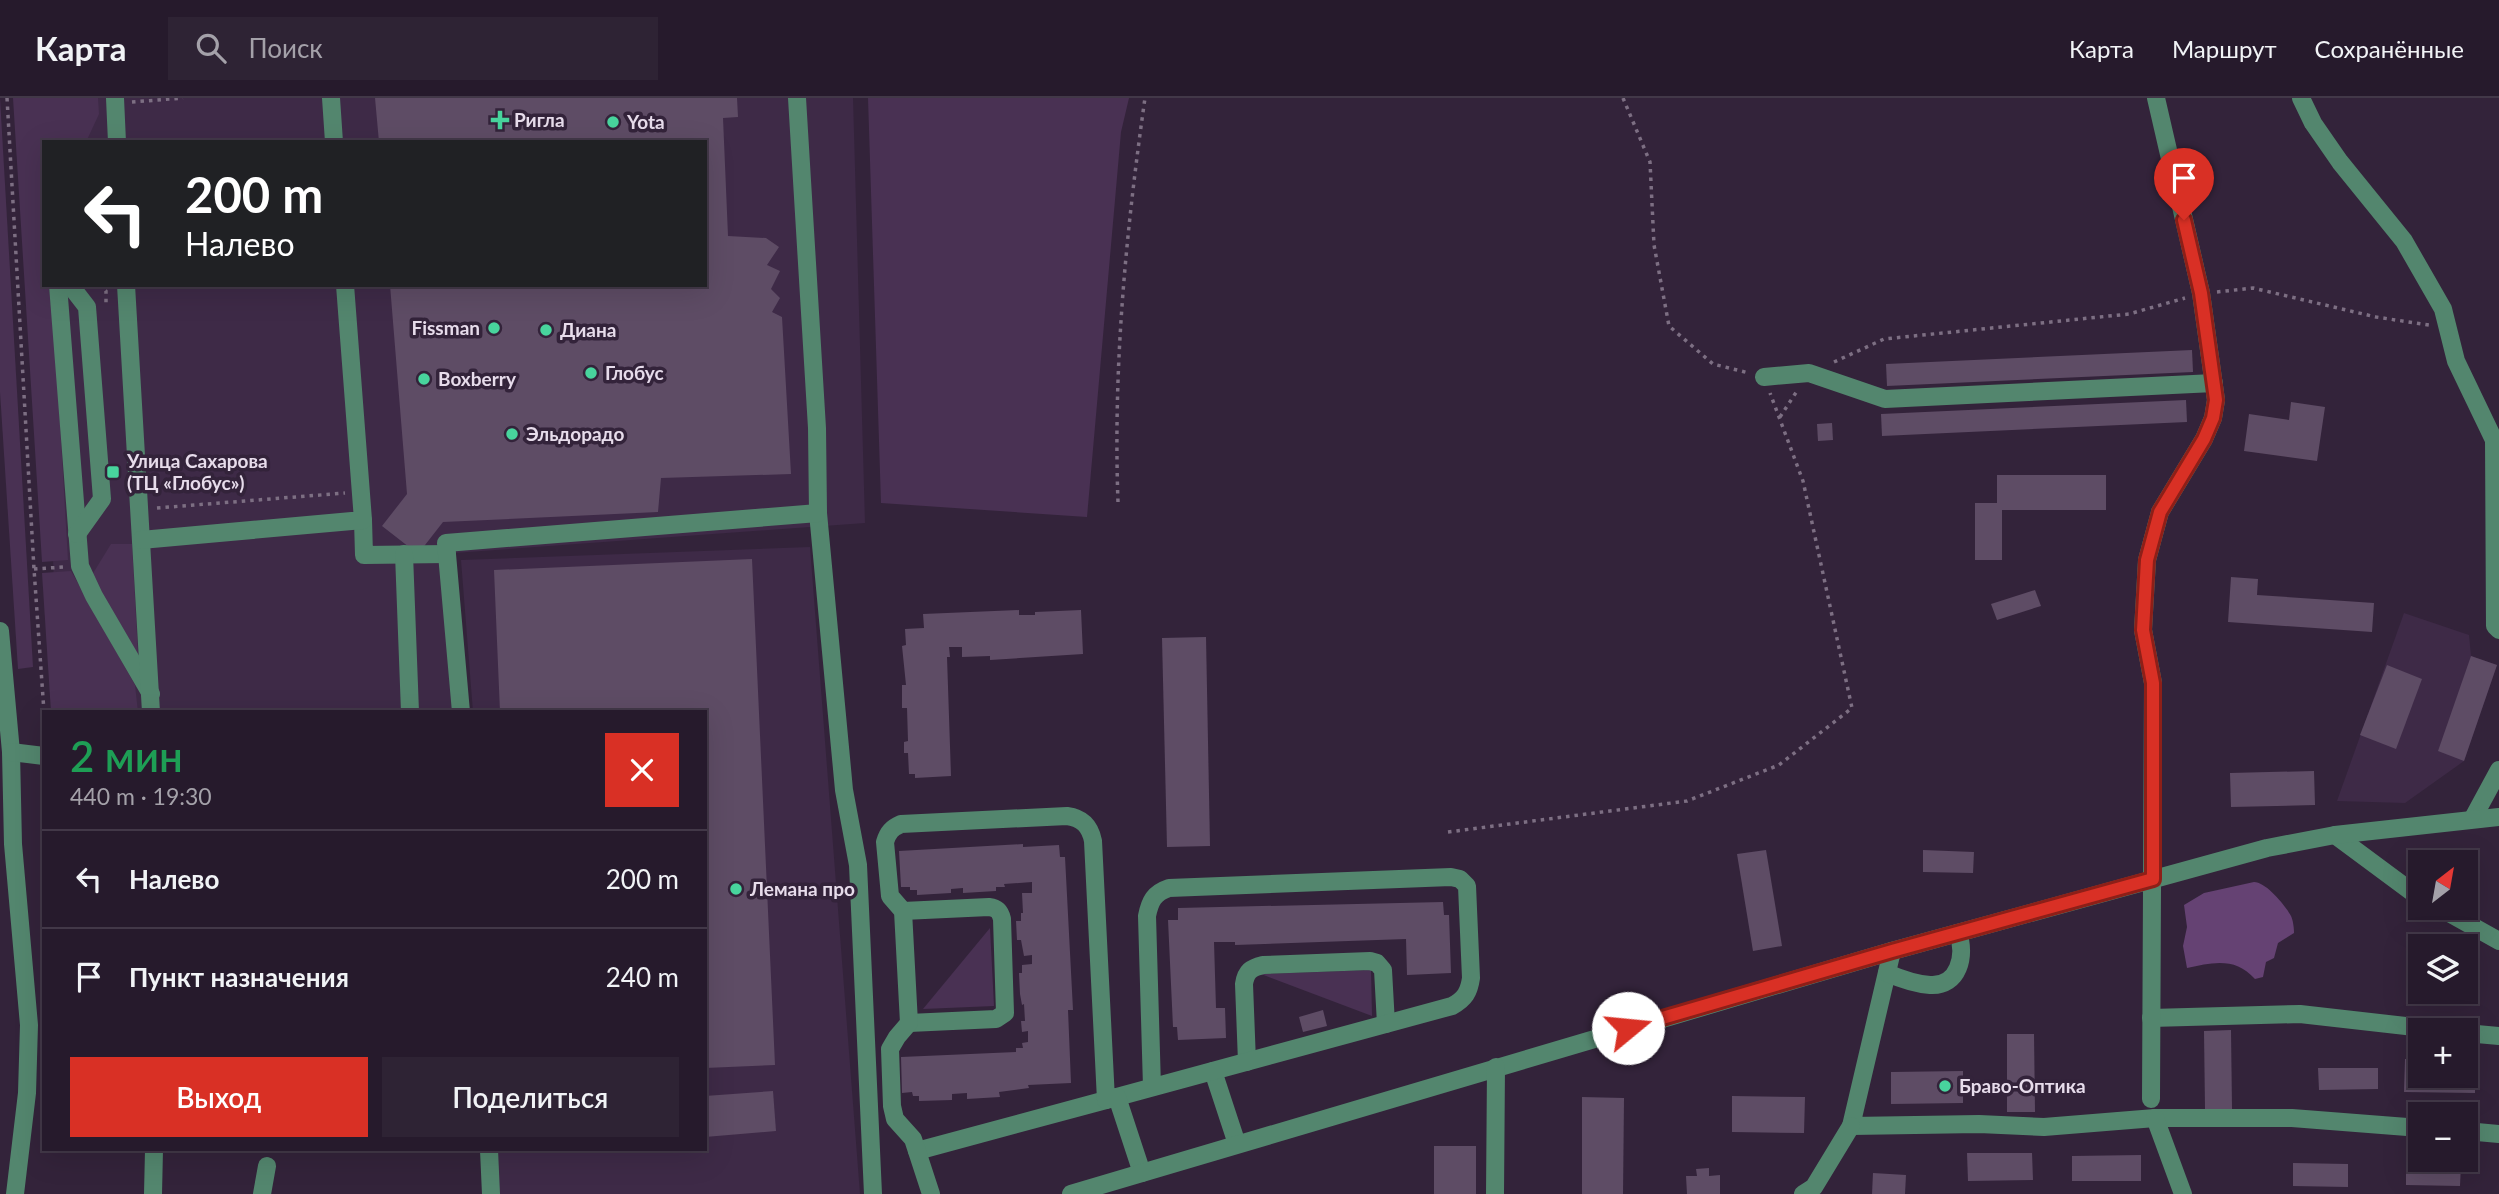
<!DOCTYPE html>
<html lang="ru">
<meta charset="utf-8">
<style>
body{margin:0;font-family:Lato,sans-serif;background:#2e2334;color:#f1f3f6;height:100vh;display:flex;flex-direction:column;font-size:26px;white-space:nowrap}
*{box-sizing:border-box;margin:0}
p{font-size:23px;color:#a4a1a9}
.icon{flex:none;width:38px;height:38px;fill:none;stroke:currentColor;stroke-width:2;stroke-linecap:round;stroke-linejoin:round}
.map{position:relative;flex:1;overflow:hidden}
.sheet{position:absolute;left:42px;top:612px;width:665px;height:441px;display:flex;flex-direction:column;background:#261a2c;border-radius:0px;box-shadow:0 7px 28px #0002,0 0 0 2px #423848}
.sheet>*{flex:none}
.top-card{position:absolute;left:42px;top:42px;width:665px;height:147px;border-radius:0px;box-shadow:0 7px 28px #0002,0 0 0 2px #423848;background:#202124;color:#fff;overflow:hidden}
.needle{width:46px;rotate:31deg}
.fabs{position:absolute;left:2408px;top:752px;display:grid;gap:14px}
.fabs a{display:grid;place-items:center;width:70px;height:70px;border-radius:0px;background:#261a2c;box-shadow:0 7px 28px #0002,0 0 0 2px #423848;font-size:35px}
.pin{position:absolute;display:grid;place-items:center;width:60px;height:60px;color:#fff;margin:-72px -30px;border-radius:50% 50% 50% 0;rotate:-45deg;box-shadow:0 0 7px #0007}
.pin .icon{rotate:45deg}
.me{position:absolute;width:77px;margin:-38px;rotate:73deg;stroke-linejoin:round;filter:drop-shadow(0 0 5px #0008)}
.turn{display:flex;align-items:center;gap:24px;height:147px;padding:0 28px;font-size:32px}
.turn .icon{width:91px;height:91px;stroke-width:2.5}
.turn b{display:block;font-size:49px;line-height:60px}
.round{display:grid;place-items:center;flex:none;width:74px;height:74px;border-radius:0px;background:#2e2334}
.overview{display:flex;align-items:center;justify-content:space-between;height:119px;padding:0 28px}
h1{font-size:42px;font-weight:600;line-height:52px;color:#1e9e55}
.primary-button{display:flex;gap:14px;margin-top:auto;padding:14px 28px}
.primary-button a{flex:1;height:80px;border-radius:0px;background:#d93025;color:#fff;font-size:28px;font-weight:600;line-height:80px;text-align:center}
.primary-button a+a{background:#2e2334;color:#f1f3f6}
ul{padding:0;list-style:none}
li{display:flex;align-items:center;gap:21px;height:98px;padding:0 28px;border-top:2px solid #423848}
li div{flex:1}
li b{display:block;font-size:26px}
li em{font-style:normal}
header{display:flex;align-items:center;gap:42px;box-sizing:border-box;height:98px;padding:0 35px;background:#261a2c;border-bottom:2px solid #423848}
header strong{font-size:33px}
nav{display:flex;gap:38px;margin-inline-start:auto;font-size:24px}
.search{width:490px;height:63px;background:#2e2334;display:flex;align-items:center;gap:18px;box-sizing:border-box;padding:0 24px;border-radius:0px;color:#a4a1a9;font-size:26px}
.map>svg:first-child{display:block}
.built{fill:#3e2a47;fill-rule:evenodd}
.green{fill:#493153}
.water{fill:#654273}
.building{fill:#5e4c65}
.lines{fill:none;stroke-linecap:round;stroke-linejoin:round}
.path{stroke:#7d6f83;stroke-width:3.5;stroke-dasharray:3.5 5;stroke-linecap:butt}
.minor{stroke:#53866e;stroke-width:18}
.route-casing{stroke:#8d1f18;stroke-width:18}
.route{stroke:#d93025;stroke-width:12}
.poi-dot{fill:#48d49d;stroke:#33233a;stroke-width:2.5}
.labels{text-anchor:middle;stroke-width:7;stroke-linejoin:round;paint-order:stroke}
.poi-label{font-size:19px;font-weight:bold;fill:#e7dceb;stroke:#33233a;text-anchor:start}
</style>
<header>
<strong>Карта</strong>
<div class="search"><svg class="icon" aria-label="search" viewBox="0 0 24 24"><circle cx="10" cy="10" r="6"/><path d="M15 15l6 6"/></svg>Поиск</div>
<nav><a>Карта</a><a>Маршрут</a><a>Сохранённые</a></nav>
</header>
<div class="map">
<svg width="2499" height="1096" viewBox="0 0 2499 1096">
<rect width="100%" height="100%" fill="#33233a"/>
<g class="built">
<path d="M35 0H853L865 425 454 455 465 614H59ZM44 44H705V187H44Z"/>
<polygon points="810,449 860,1096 497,1096 495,1052 705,1052 705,614 473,614 461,462"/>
<polygon points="2404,515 2469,537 2471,558 2497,567 2464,663 2405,705 2337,703"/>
</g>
<g class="green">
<polygon points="0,0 33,569 18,571 0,294"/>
<polygon points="13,0 98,0 99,16 86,44 44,44 44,187 52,187 68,462 42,464"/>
<polygon points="868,0 1129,0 1121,34 1087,419 881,405"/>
<polygon points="111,446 132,446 138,557 102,498 92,477"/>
<polygon points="71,473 135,587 138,614 51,614 42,475"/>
<polygon points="990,830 994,908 923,911"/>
<polygon points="1371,872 1372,918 1261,876"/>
</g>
<path class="water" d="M2254 784C2266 784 2285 807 2291 818 2293 822 2294 830 2294 835L2278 845 2274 860 2266 864 2263 879 2255 881C2236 859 2213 864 2187 870L2183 848 2187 829 2184 807 2204 795Z"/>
<g class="building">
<polygon points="375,0 737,0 738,19 723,20 728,138 766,140 779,149 767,167 780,173 771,191 780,200 772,214 782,219 791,376 661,380 658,414 443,424 418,456 382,428 407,396 390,187 705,187 705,44 379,44"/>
<polygon points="2192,252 2193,274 1887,288 1886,266"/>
<polygon points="2186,302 2187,324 1882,338 1881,316"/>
<polygon points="2291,304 2325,309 2317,363 2244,353 2249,316 2289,322"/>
<polygon points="1832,325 1833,342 1818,343 1817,326"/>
<polygon points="1997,377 2106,377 2106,412 2002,412 2002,462 1975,462 1975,405 1997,405"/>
<polygon points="752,461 775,967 705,970 705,614 500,614 494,472"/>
<polygon points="2231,479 2258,481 2257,497 2374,505 2372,534 2228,524"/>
<polygon points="2035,492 2041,508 1997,522 1991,506"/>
<polygon points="1019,512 1019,517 1035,517 1035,514 1081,512 1083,556 990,562 990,558 962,559 962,549 949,549 950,559 947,559 951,678 915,680 915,676 909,676 908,655 904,655 904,644 908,643 907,610 902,610 902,587 906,587 902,548 906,547 905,531 924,530 923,516"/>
<polygon points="1206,539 1210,748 1167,749 1162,540"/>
<polygon points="2471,558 2497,567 2464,663 2438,653"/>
<polygon points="2387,567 2422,581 2396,651 2360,637"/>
<polygon points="2314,673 2315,707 2231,709 2230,675"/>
<polygon points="1023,746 1023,749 1059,747 1060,759 1065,759 1073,912 1068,912 1071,985 1028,987 1029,990 999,994 1000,999 967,1001 967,995 952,996 952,1002 919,1003 919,998 913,998 912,994 902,995 901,959 1016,954 1016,950 1023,950 1022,945 1028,944 1028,933 1022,934 1021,923 1025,923 1024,906 1022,907 1020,896 1019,875 1022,875 1022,867 1032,866 1032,857 1024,858 1021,842 1017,842 1016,823 1021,823 1021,815 1023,815 1022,795 1032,795 1032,784 1004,786 1005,789 996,789 996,793 963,795 963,790 951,791 951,795 917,797 917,792 910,792 910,789 901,789 899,753"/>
<polygon points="1766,752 1782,848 1753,853 1737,756"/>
<polygon points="1923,752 1974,754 1973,775 1923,774"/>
<polygon points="1443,804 1444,817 1449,817 1451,875 1407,877 1406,841 1235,847 1235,844 1214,844 1216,910 1225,910 1226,940 1178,942 1177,929 1173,929 1168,822 1178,822 1178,810"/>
<polygon points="1323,912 1327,928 1303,934 1299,919"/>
<polygon points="2231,932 2232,1011 2205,1011 2204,933"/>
<polygon points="2007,936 2034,936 2035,1014 2007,1014"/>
<polygon points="2405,961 2420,961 2420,978 2466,978 2466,961 2475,962 2475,995 2404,994"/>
<polygon points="2318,970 2378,970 2378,991 2319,992"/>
<polygon points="1963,973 1963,1005 1891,1006 1891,974"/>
<polygon points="773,993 776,1033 705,1039 705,998"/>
<polygon points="1732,998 1805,999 1804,1035 1732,1034"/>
<polygon points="1582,999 1624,1000 1623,1096 1582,1096"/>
<rect x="1434" y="1048" width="42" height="48"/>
<polygon points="1967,1055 2032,1055 2033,1082 1968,1083"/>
<polygon points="2141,1057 2141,1083 2072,1083 2072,1058"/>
<polygon points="2293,1065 2348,1066 2348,1089 2293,1088"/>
<polygon points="2406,1065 2461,1066 2460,1088 2406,1087"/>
<polygon points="1709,1070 1709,1078 1720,1077 1720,1096 1687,1096 1686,1078 1697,1078 1696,1071"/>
<polygon points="1873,1075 1906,1077 1905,1096 1872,1096"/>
</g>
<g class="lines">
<g class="path">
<polyline points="7,0 34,471 44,614"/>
<polyline points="1623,0 1650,64 1654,147 1669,228 1713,266 1749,275"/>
<polyline points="132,4 183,0"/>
<polyline points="99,187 106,193 106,207"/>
<polyline points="2217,194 2253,190 2376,219 2429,227"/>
<polyline points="1834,264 1884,241 2129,216 2185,200"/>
<polyline points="1780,319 1797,293"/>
<path d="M1118 404C1113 269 1126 133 1145 0"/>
<polyline points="157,410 345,395"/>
<polyline points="34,471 64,469"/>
<polyline points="1448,734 1687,703 1779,667 1852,610 1803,383 1770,295"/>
</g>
<g class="minor">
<polyline points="115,0 117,44"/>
<polyline points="331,0 334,44"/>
<polyline points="2301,0 2313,25 2340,64 2404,143 2443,211 2456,263 2494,342 2495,528 2499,532"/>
<polyline points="58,187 80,468 94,498 151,596"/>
<polyline points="70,187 87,209 102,401 77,436"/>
<polyline points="126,187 151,614"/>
<polyline points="1764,279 1809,275 1885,301 2214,285"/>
<polyline points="818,415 844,692 858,767 873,1096"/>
<polyline points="363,422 364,457 447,456"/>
<polyline points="141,442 363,422 345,187"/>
<polyline points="404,456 410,614"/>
<polyline points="0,533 11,654 13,746 29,927 27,995 15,1096"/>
<polyline points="461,614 446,445 818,415 817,330 797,0"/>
<polyline points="11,654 44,658"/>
<polyline points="2473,720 2499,672"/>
<polyline points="2335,737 2420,800"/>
<polyline points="2440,810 2499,843"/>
<path d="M903 813 989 809C997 810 1000 813 1002 821L1005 915 996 921 909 925"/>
<polyline points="1892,853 1851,1028 1979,1026 2044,1029 2155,1020 2292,1020 2420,1030"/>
<path d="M1887 875C1901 881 1914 886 1930 887 1959 889 1966 857 1958 835"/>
<polyline points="2151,920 2300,916 2450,933"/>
<polyline points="2466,935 2499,938"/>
<path d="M1247 964 1244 886C1246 873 1251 870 1263 867L1370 863 1377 865 1383 872 1386 926"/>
<polyline points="1213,973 1237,1046"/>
<path d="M1117 999 1452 908C1465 901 1469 894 1471 880L1467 788 1460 781 1451 779 1169 790C1154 795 1150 803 1147 818L1152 989"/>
<polyline points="2151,1001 2153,585 2143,532 2147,462 2160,414 2204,341 2213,320 2216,302 2201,195 2156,0"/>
<polyline points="2155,1020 2183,1096"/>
<polyline points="2466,1033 2499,1036"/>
<polyline points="489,1052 491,1096"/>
<polyline points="917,1053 1106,1002"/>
<polyline points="153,1096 154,1052"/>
<polyline points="262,1096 267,1068"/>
<path d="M931 1096 913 1041 895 1021 892 1008 890 951 897 939 909 925 903 813 890 798 885 744C888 734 892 730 901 726L1067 718C1082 720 1090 728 1093 743L1106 1002 1117 999 1142 1075"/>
<polyline points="1071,1096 1892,853 2267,750 2335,737 2499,719"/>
<polyline points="1495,1096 1496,969"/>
<polyline points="1803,1096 1814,1089 1851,1028"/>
</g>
</g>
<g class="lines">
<defs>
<polyline id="route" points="1628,930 1892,853 2153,781 2153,585 2143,532 2147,462 2160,414 2204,341 2213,320 2216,302 2201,195 2184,122"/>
</defs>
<use href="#route" class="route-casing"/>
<use href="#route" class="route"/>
</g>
<g class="poi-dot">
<path d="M496.5 11.5h7v7h7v7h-7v7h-7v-7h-7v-7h7z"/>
<circle cx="613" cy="24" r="7"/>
<circle cx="494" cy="230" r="7"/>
<circle cx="546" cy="232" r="7"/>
<circle cx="591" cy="275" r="7"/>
<circle cx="424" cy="281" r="7"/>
<circle cx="512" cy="336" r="7"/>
<rect x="106" y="367" width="14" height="14" rx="3.5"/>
<circle cx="736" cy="791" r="7"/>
<circle cx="1945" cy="988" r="7"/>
</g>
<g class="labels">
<g class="poi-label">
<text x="514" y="29">Ригла</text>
<text x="627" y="31">Yota</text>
<text x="480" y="237" text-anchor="end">Fissman</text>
<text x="560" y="239">Диана</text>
<text x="605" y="282">Глобус</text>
<text x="438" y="288">Boxberry</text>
<text x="526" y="343">Эльдорадо</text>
<text x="127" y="370">Улица Сахарова<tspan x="127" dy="22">(ТЦ «Глобус»)</tspan></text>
<text x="750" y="798">Лемана про</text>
<text x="1959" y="995">Браво-Оптика</text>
</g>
</g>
</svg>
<div class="fabs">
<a><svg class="needle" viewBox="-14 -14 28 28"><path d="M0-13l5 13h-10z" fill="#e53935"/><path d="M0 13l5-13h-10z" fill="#a4a1a9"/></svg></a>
<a><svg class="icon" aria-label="layers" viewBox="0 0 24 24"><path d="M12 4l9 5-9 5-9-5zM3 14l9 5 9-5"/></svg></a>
<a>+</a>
<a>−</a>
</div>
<div class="pin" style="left:2184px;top:122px;background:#d93025"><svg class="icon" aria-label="arrive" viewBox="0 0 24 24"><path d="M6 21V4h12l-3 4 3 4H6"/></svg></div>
<svg class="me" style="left:1628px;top:930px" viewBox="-20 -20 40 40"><circle r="19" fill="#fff"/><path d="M0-13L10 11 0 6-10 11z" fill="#d93025"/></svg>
<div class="top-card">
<div class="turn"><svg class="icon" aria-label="left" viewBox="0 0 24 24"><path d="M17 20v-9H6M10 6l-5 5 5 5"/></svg><div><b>200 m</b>Налево</div></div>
</div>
<section class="sheet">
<div class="overview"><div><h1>2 мин</h1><p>440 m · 19:30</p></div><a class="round" style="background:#d93025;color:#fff"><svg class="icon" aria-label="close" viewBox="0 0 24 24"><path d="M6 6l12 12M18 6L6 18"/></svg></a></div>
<ul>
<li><svg class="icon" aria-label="left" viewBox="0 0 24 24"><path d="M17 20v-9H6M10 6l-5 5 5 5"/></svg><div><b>Налево</b></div><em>200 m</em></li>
<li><svg class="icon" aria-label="arrive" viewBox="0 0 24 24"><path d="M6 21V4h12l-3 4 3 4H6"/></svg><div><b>Пункт назначения</b></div><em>240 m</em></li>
</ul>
<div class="primary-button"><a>Выход</a><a>Поделиться</a></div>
</section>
</div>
